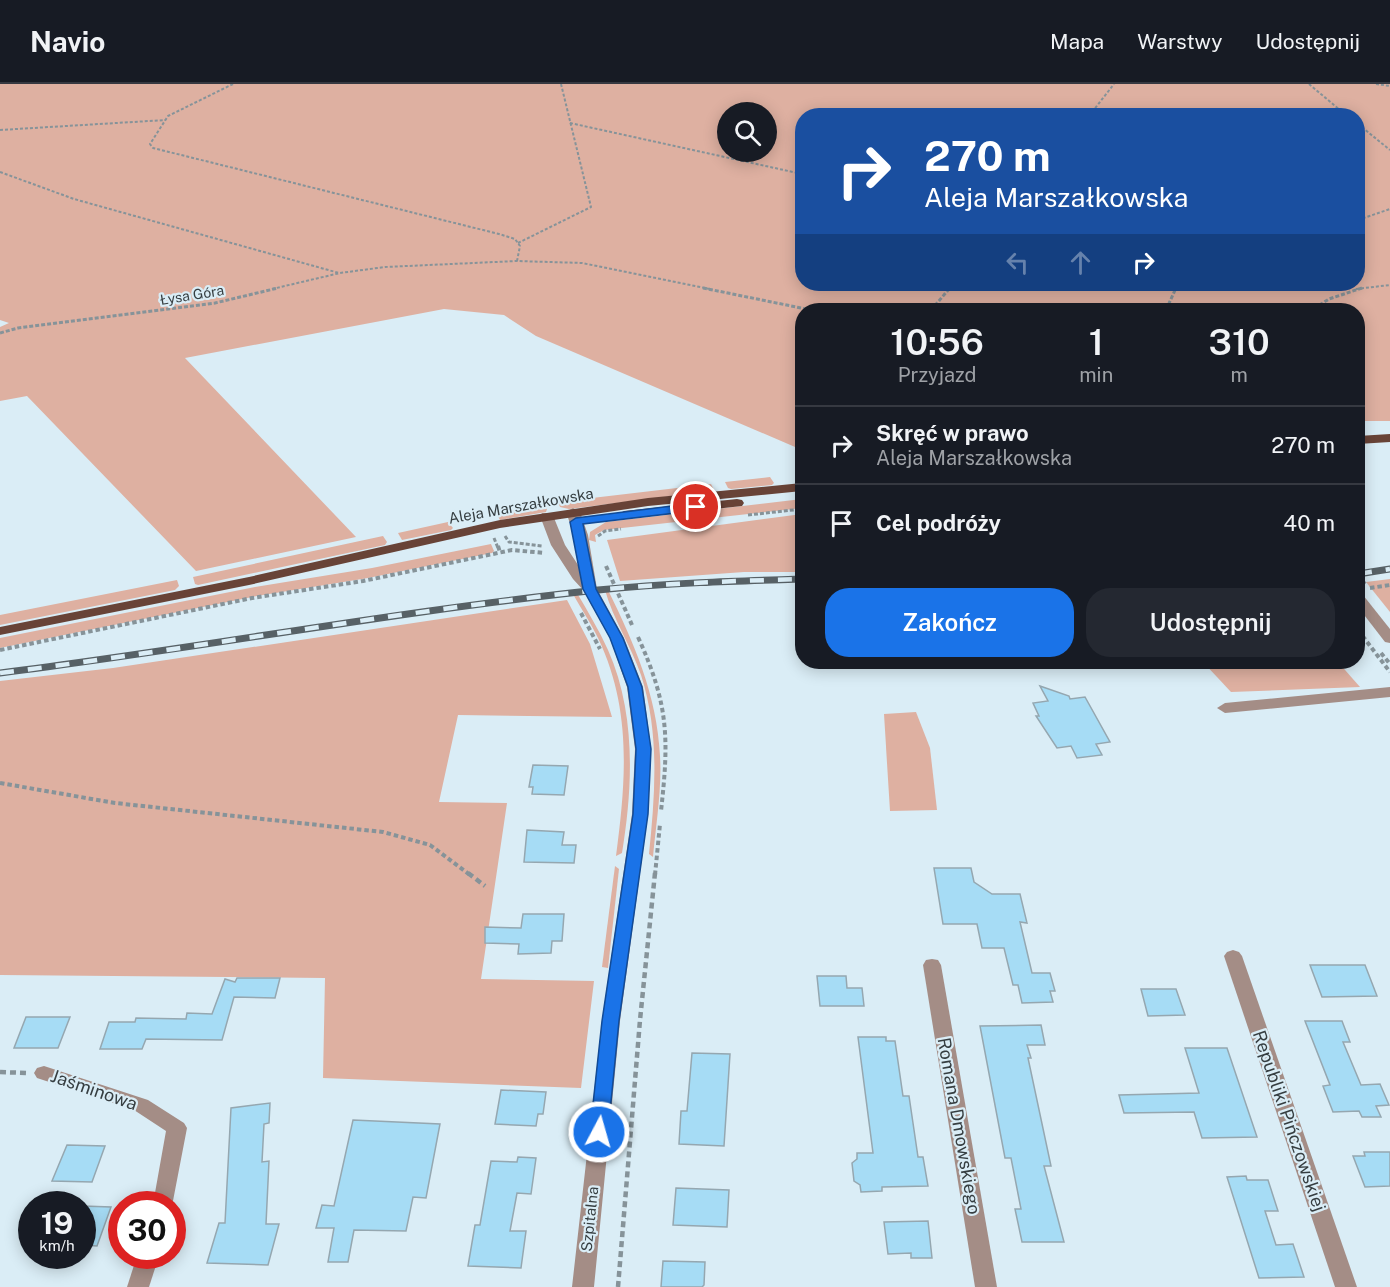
<!DOCTYPE html>
<html lang="pl">
<meta charset="utf-8">
<style>
body{margin:0;font-family:"Public Sans",sans-serif;background:#242831;color:#f1f3f6;height:100vh;display:flex;flex-direction:column;font-size:22px;white-space:nowrap}
*{box-sizing:border-box;margin:0}
p{font-size:20px;color:#9ea1a6}
.icon{flex:none;width:33px;height:33px;fill:none;stroke:currentColor;stroke-width:2;stroke-linecap:round;stroke-linejoin:round}
.map{position:relative;flex:1;overflow:hidden}
.details{position:absolute;left:795px;top:219px;width:570px;height:366px;display:flex;flex-direction:column;background:#171b24;border-radius:24px;box-shadow:0 3px 15px #0003}
.details>*{flex:none}
.top-card{position:absolute;left:795px;top:24px;width:570px;height:183px;border-radius:24px;box-shadow:0 3px 15px #0003;background:#1a4fa0;color:#fff;overflow:hidden}
.controls{position:absolute;left:717px;top:18px;display:grid;gap:12px}
.controls a{display:grid;place-items:center;width:60px;height:60px;border-radius:50%;background:#171b24;box-shadow:0 3px 15px #0003;font-size:30px}
.speed{position:absolute;left:18px;top:1107px;display:flex;gap:12px;font-size:30px;font-weight:700;text-align:center}
.speed>*{display:grid;place-content:center;width:78px;height:78px;border-radius:50%;background:#171b24;box-shadow:0 3px 15px #0003;line-height:1}
.speed small{font-size:15px;font-weight:400}
.speed .limit{border:9px solid #d22;background:#fff;color:#111}
.pin{position:absolute;display:grid;place-items:center;width:51px;height:51px;color:#fff;margin:-26px;border:3px solid #fff;border-radius:50%;box-shadow:0 2px 6px #0007}
.me{position:absolute;width:66px;margin:-33px;rotate:6deg;stroke-linejoin:round;filter:drop-shadow(0 0 4px #0008)}
.turn{display:flex;align-items:center;gap:21px;height:126px;padding:0 30px;font-size:27px}
.turn .icon{width:78px;height:78px;stroke-width:2.5}
.turn b{display:block;font-size:42px;line-height:51px}
.lanes{display:flex;align-items:center;height:57px;padding:0 30px;background:#0003;justify-content:center;gap:30px;direction:ltr}
.lanes .off{opacity:.35}
.eta{display:flex;justify-content:space-evenly;align-items:center;height:102px;text-align:center}
.eta b{font-size:36px;font-weight:600;line-height:42px}
.button{display:flex;gap:12px;margin-top:auto;padding:12px 30px}
.button a{flex:1;height:69px;border-radius:24px;background:#1a73e8;color:#fff;font-size:24px;font-weight:600;line-height:69px;text-align:center}
.button a+a{background:#242831;color:#f1f3f6}
ul{padding:0;list-style:none}
li{display:flex;align-items:center;gap:18px;height:78px;padding:0 30px;border-top:2px solid #363941}
li div{flex:1}
li b{display:block;font-size:22px}
li em{font-style:normal}
header{display:flex;align-items:center;gap:36px;box-sizing:border-box;height:84px;padding:0 30px;background:#171b24;border-bottom:2px solid #363941}
header strong{font-size:28px}
nav{display:flex;gap:33px;margin-inline-start:auto;font-size:21px}
.map>svg:first-child{display:block}
.green{fill:#deb0a1;fill-rule:evenodd}
.building{fill:#a6dcf5;stroke:#95a7b0;stroke-width:1.5}
.lines{fill:none;stroke-linecap:round;stroke-linejoin:round}
.path-far3{stroke:#869399;stroke-width:2;stroke-dasharray:3 2;stroke-linecap:butt}
.path-far2{stroke:#869399;stroke-width:3;stroke-dasharray:4 2;stroke-linecap:butt}
.path-far1{stroke:#869399;stroke-width:4;stroke-dasharray:4.5 3;stroke-linecap:butt}
.path{stroke:#869399;stroke-width:4.5;stroke-dasharray:6 4;stroke-linecap:butt}
.minor{fill:#a48d86;fill-rule:evenodd}
.major{fill:#684337;fill-rule:evenodd}
.rail-casing{stroke:#576166;stroke-width:7}
.rail{stroke:#daedf6;stroke-width:4.5;stroke-dasharray:14;stroke-linecap:butt}
.route{fill:#1a73e8;stroke:#114b97;stroke-width:1.5}
.labels{text-anchor:middle;stroke-width:4.5;stroke-linejoin:round;paint-order:stroke}
.far-street-label{font-size:14px;fill:#363e41;stroke:#daedf6}
.street-label{font-size:15px;fill:#363e41;stroke:#daedf6}
.near-street-label{font-size:18px;fill:#363e41;stroke:#daedf6}
</style>
<header>
<strong>Navio</strong>
<nav><a>Mapa</a><a>Warstwy</a><a>Udostępnij</a></nav>
</header>
<div class="map">
<svg width="1390" height="1203" viewBox="0 0 1390 1203">
<rect width="100%" height="100%" fill="#daedf6"/>
<g class="green">
<path d="M0 0H1390V337H1358V226H802V366L536 252 504 231 444 225 185 274 356 453 196 487 27 312 0 317V243L9 239 0 236ZM728 28H766V68H728ZM802 32H1358V200H802Z"/>
<polygon points="770,393 774,399 772,401 731,405 728,404 725,398"/>
<polygon points="711,400 714,406 712,407 569,425 560,423 558,418"/>
<polygon points="802,415 802,424 604,446 595,451 596,458 589,456 590,448 606,438"/>
<polygon points="544,420 547,425 546,428 500,436 496,429"/>
<polygon points="802,430 802,488 744,488 620,497 607,456"/>
<polygon points="448,438 453,444 451,446 402,456 398,449"/>
<polygon points="383,452 387,458 385,461 198,501 195,500 193,493"/>
<polygon points="491,460 494,467 492,469 368,494 257,512 0,564 0,554 255,503 372,484"/>
<polygon points="1390,495 1390,528 1366,498"/>
<polygon points="177,496 179,502 175,506 0,541 0,531"/>
<path d="M605 506H608C634 559 657 611 660 672 662 705 656 740 653 773L649 770C655 710 660 650 641 591 631 562 613 535 605 506Z"/>
<path d="M577 509C588 528 599 546 608 566 636 629 633 702 622 769L616 772C626 696 632 625 598 554 591 539 581 525 573 510Z"/>
<polygon points="567,516 590,560 612,633 458,631 439,718 507,719 481,895 594,897 581,1004 323,994 325,894 0,891 0,597 113,584"/>
<polygon points="1203,578 1338,578 1360,603 1231,608"/>
<polygon points="916,628 930,664 937,726 890,727 884,630"/>
<polygon points="615,782 619,785 608,884 602,883"/>
</g>
<g class="building">
<polygon points="1040,602 1069,612 1070,615 1085,613 1110,658 1096,660 1102,671 1077,674 1071,662 1057,664 1036,632 1039,632 1033,619 1048,617"/>
<polygon points="533,681 568,682 564,711 532,710 533,703 529,703"/>
<polygon points="527,746 564,748 562,761 576,761 574,779 524,778"/>
<polygon points="934,784 971,784 974,798 992,810 1020,810 1027,839 1020,838 1032,889 1050,889 1055,907 1050,907 1053,918 1022,919 1018,901 1013,901 1004,864 982,864 977,840 943,840"/>
<polygon points="523,830 564,830 562,857 552,857 551,869 518,870 519,860 485,859 485,843 521,844"/>
<polygon points="1310,881 1365,881 1377,912 1322,913"/>
<polygon points="817,892 846,892 847,904 862,904 864,922 820,922"/>
<polygon points="237,894 280,894 275,914 234,913 222,956 146,955 142,965 100,965 109,938 135,938 136,934 186,935 187,929 212,930 225,895 235,898"/>
<polygon points="1141,905 1176,905 1185,931 1148,932"/>
<polygon points="26,933 70,933 58,964 14,964"/>
<polygon points="1305,937 1342,937 1350,958 1343,958 1361,1001 1380,1000 1389,1021 1376,1022 1381,1033 1362,1033 1359,1027 1333,1028 1323,1002 1330,1001"/>
<polygon points="1041,941 1045,961 1027,961 1031,974 1028,974 1051,1082 1044,1082 1064,1158 1022,1158 1015,1125 1021,1125 1011,1074 1005,1074 980,942"/>
<polygon points="858,953 886,953 886,957 895,957 903,1012 909,1012 918,1073 923,1073 928,1102 882,1103 882,1107 861,1108 860,1101 854,1097 852,1079 857,1075 857,1069 873,1069"/>
<polygon points="1185,964 1227,964 1257,1053 1202,1054 1194,1028 1124,1029 1119,1011 1199,1009"/>
<polygon points="692,969 730,970 724,1062 679,1060 681,1027 687,1027"/>
<polygon points="501,1006 546,1008 543,1030 538,1030 536,1042 495,1040"/>
<polygon points="270,1019 269,1039 264,1040 262,1078 269,1077 266,1140 279,1140 268,1181 207,1179 219,1139 225,1139 231,1024"/>
<polygon points="353,1036 440,1040 426,1114 413,1113 406,1147 354,1146 348,1178 328,1178 334,1144 316,1144 322,1121 334,1122"/>
<polygon points="67,1061 105,1062 92,1098 52,1097"/>
<polygon points="1364,1068 1390,1068 1390,1102 1365,1103 1353,1072 1365,1072"/>
<polygon points="518,1073 536,1074 531,1110 517,1109 510,1147 526,1147 521,1184 468,1182 475,1141 480,1141 491,1077 517,1078"/>
<polygon points="1246,1092 1247,1096 1268,1096 1278,1127 1265,1127 1276,1161 1293,1160 1304,1193 1259,1194 1227,1093"/>
<polygon points="676,1104 729,1106 727,1143 673,1141"/>
<polygon points="82,1122 111,1123 97,1162 82,1161"/>
<polygon points="928,1137 932,1174 911,1174 911,1169 888,1170 884,1138"/>
<polygon points="663,1177 705,1178 704,1201 702,1203 661,1203"/>
</g>
<g class="lines">
<g class="path-far3">
<polyline points="233,0 168,32 150,60 153,64 499,150 515,155 520,162 517,177"/>
<polyline points="1309,0 1347,32"/>
<polyline points="1376,0 1390,2"/>
<polyline points="1089,32 1114,0"/>
<polyline points="570,39 802,90"/>
<polyline points="1358,40 1390,66"/>
<polyline points="0,46 166,36"/>
<polyline points="0,88 74,115 339,189"/>
<polyline points="1358,136 1390,125"/>
<polyline points="518,159 591,123 561,0"/>
<polyline points="272,205 340,189 385,183 517,177 582,179 710,205"/>
<polyline points="949,205 953,200"/>
<polyline points="1175,205 1180,200"/>
<polyline points="1356,205 1390,201"/>
</g>
<g class="path-far2">
<polyline points="703,204 811,226"/>
<polyline points="931,226 950,204"/>
<polyline points="1166,226 1176,204"/>
<polyline points="1290,226 1318,222 1329,215 1362,204"/>
<polyline points="0,249 18,244 215,219 278,204"/>
<polyline points="797,388 802,381"/>
<polyline points="748,431 802,425"/>
<polyline points="505,452 509,458 542,462"/>
<polyline points="598,452 605,447 621,445"/>
<polyline points="494,454 498,464"/>
</g>
<g class="path-far1">
<polyline points="498,462 500,468"/>
<polyline points="606,482 632,541"/>
<polyline points="1358,492 1365,500"/>
<polyline points="1370,504 1390,501"/>
<polyline points="581,529 600,565"/>
<polyline points="1358,546 1390,588"/>
<path d="M638 553C669 621 669 655 661 727"/>
<polyline points="0,566 252,514 363,497 512,466 545,469"/>
<polyline points="1381,569 1390,580"/>
<polyline points="0,699 115,719 383,748 430,761 470,791"/>
<polyline points="655,791 660,740"/>
</g>
<g class="path">
<polyline points="468,789 485,802"/>
<polyline points="0,988 26,989"/>
<polyline points="618,1203 640,936 655,789"/>
</g>
<g class="minor">
<polygon points="573,424 580,428 588,451 597,505 624,554 643,603 651,665 648,730 620,937 594,1203 572,1203 602,937 632,730 635,665 627,603 610,554 584,507 573,495 551,461 540,432 542,429 552,429 565,461 580,484 574,451 566,428"/>
<polygon points="1358,510 1363,511 1390,545 1390,559 1385,558 1358,523"/>
<polygon points="1390,603 1390,613 1225,629 1217,624 1225,619"/>
<polygon points="1233,866 1239,868 1242,872 1357,1203 1335,1203 1224,872 1227,868"/>
<polygon points="932,875 938,876 941,881 997,1203 975,1203 923,881 926,876"/>
<polygon points="44,982 148,1016 184,1039 187,1044 172,1122 153,1120 166,1047 134,1026 37,994 34,989 37,984"/>
<polygon points="137,1172 159,1172 149,1203 127,1203"/>
</g>
<g class="major">
<polygon points="1390,350 1390,358 1358,360 1358,352"/>
<polygon points="802,399 802,407 648,422 500,444 249,501 0,551 0,543 249,493 500,436 648,414"/>
<polygon points="737,415 742,416 744,419 742,422 624,435 617,431 624,427"/>
</g>
<defs>
<g id="rail">
<polyline points="1358,490 1390,485"/>
<path d="M0 589C200 564 398 527 598 506 666 499 734 497 802 495"/>
</g>
</defs>
<use href="#rail" class="rail-casing"/>
<use href="#rail" class="rail"/>
</g>
<polygon class="route" points="696,419 701,420 701,426 583,440 596,505 623,554 642,603 651,665 648,730 619,937 608,1048 605,1053 599,1055 593,1053 590,1048 602,937 633,730 636,665 628,603 610,554 583,505 570,438 576,434"/>
<g class="labels">
<g class="far-street-label">
<text transform="translate(192 211) rotate(-9)" y="5">Łysa Góra</text>
</g>
<g class="street-label">
<text transform="translate(521 422) rotate(-10)" y="5">Aleja Marszałkowska</text>
<text transform="translate(590 1135) rotate(-84)" y="5">Szpitalna</text>
</g>
<g class="near-street-label">
<text transform="translate(94 1006) rotate(19)" y="6">Jaśminowa</text>
<text transform="translate(1289 1037) rotate(71)" y="6">Republiki Pińczowskiej</text>
<text transform="translate(959 1042) rotate(80)" y="6">Romana Dmowskiego</text>
</g>
</g>
</svg>
<div class="controls">
<a><svg class="icon" aria-label="search" viewBox="0 0 24 24"><circle cx="10" cy="10" r="6"/><path d="M15 15l6 6"/></svg></a>
</div>
<div class="speed"><div>19<small>km/h</small></div><div class="limit">30</div></div>
<div class="pin" style="left:696px;top:423px;background:#d93025"><svg class="icon" aria-label="arrive" viewBox="0 0 24 24"><path d="M6 21V4h12l-3 4 3 4H6"/></svg></div>
<svg class="me" style="left:599px;top:1048px" viewBox="-20 -20 40 40"><circle r="17" fill="#1a73e8" stroke="#fff" stroke-width="3"/><path d="M0-11L8 9 0 5-8 9z" fill="#fff"/></svg>
<div class="top-card">
<div class="turn"><svg class="icon" aria-label="right" viewBox="0 0 24 24"><path d="M7 20v-9h11M14 6l5 5-5 5"/></svg><div><b>270 m</b>Aleja Marszałkowska</div></div>
<div class="lanes"><svg class="icon off" aria-label="left" viewBox="0 0 24 24"><path d="M17 20v-9H6M10 6l-5 5 5 5"/></svg><svg class="icon off" aria-label="ahead" viewBox="0 0 24 24"><path d="M12 20V5M6 11l6-6 6 6"/></svg><svg class="icon" aria-label="right" viewBox="0 0 24 24"><path d="M7 20v-9h11M14 6l5 5-5 5"/></svg></div>
</div>
<section class="details">
<div class="eta">
<div><b>10:56</b><p>Przyjazd</p></div>
<div><b>1</b><p>min</p></div>
<div><b>310</b><p>m</p></div>
</div>
<ul>
<li><svg class="icon" aria-label="right" viewBox="0 0 24 24"><path d="M7 20v-9h11M14 6l5 5-5 5"/></svg><div><b>Skręć w prawo</b><p>Aleja Marszałkowska</p></div><em>270 m</em></li>
<li><svg class="icon" aria-label="arrive" viewBox="0 0 24 24"><path d="M6 21V4h12l-3 4 3 4H6"/></svg><div><b>Cel podróży</b></div><em>40 m</em></li>
</ul>
<div class="button"><a>Zakończ</a><a>Udostępnij</a></div>
</section>
</div>
